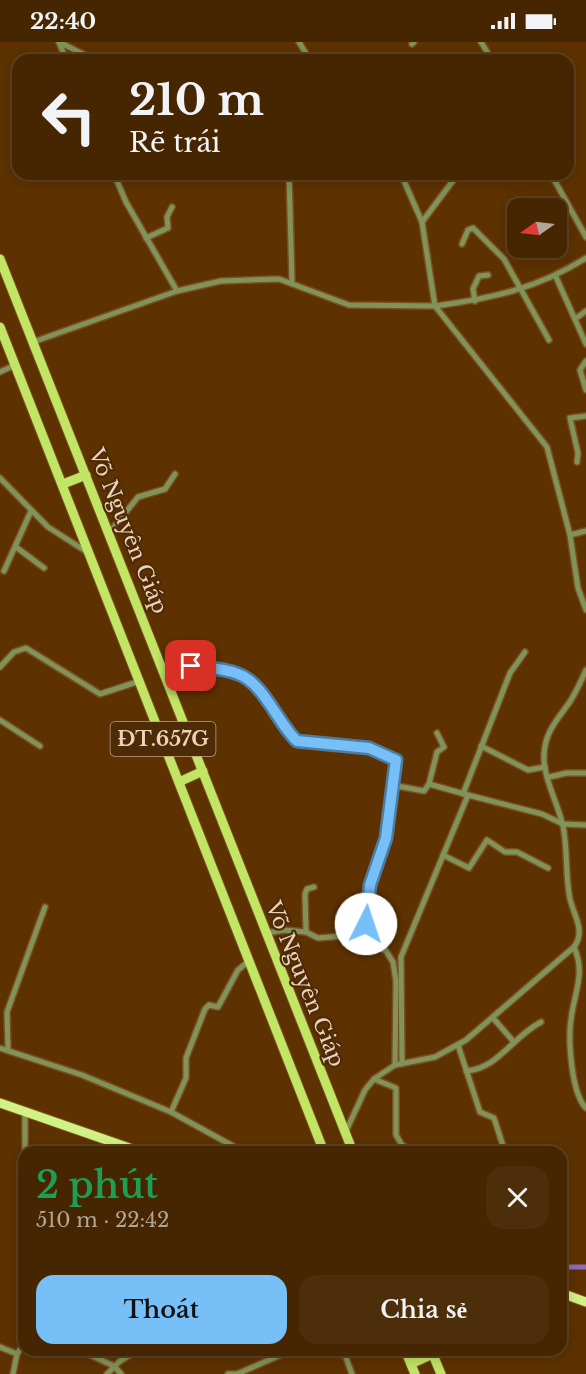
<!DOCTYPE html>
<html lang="vi">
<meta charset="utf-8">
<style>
body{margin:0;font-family:"Libre Baskerville",serif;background:#4d2e0a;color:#f1f3f6;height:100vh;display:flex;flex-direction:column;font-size:22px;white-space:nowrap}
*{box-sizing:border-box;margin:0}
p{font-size:20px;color:#b0a599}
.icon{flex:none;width:33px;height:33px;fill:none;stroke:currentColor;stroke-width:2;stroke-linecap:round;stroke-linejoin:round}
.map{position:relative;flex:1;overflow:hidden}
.details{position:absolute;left:18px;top:1104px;width:549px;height:210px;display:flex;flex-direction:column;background:#462600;border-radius:18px;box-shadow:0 3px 15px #0003,0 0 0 2px #5e4322}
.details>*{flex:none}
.guide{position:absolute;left:12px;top:12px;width:562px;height:126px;border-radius:18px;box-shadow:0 3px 15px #0003,0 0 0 2px #5e4322;background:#462600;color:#f1f3f6;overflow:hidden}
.needle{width:39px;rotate:256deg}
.fabs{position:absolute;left:507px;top:156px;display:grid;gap:12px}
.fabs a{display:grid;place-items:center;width:60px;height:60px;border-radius:12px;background:#462600;box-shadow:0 3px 15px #0003,0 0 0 2px #5e4322;font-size:30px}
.pin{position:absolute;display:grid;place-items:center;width:51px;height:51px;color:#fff;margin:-26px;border-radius:12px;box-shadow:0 3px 9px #0006}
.me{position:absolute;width:66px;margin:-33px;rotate:4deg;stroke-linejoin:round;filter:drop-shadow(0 0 4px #0008)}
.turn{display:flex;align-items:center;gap:21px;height:126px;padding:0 18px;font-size:27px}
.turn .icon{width:78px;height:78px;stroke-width:2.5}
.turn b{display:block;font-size:42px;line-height:51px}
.round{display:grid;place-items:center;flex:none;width:63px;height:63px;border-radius:18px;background:#4d2e0a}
.overview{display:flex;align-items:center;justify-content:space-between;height:102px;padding:0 18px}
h1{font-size:36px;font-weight:600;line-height:45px;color:#1e9e55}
.primary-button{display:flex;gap:12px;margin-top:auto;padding:12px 18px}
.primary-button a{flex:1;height:69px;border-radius:18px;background:#77c0f7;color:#111;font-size:24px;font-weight:600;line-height:69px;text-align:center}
.primary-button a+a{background:#4d2e0a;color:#f1f3f6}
.status{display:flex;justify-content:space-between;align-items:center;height:42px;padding:0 30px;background:#462600;direction:ltr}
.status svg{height:16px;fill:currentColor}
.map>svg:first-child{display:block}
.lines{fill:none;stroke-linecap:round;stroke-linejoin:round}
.canal{stroke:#8f6bbe;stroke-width:5}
.minor-casing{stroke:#784f22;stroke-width:8}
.primary-casing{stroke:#784f22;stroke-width:11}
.trunk-casing{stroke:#784f22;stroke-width:11}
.minor{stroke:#819358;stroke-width:5}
.primary{stroke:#c2e564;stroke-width:9}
.trunk{stroke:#d3f286;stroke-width:9}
.route-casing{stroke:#4d7da1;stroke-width:15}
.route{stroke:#77c0f7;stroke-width:10}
.labels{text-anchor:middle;stroke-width:4.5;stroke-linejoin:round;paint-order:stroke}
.shield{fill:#4d2b06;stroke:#bda085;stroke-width:1.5}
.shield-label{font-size:20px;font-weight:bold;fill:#edd2bb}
.street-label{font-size:21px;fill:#edd2bb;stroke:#4d2b06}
</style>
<div class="status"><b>22:40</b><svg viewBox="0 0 49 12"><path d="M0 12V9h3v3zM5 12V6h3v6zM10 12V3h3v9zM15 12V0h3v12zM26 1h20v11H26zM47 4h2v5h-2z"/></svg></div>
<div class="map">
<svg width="586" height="1332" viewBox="0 0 586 1332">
<rect width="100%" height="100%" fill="#5e3200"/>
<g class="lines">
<polyline class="canal" points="561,1225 586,1225"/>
<defs>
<g id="minor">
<polyline points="59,0 87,14"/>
<polyline points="59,0 66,18"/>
<polyline points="299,0 310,18"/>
<polyline points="481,0 492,18"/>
<polyline points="412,2 414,0"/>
<polyline points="114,132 126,160 177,249"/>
<polyline points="289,132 292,240"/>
<path d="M401 132 422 180 435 264C493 256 536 247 586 216"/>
<polyline points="551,132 586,195"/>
<polyline points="422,180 458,132"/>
<polyline points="146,196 168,186 167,175 172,165"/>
<polyline points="462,202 468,188 473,186 504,217 549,298"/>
<polyline points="556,235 586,302"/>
<polyline points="475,259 473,247 479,234 488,233"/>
<polyline points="575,277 586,269"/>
<polyline points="33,300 177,249 221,239 279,237 349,263 435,264 547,405 570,493 578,546 586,568"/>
<polyline points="586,319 580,328 586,348"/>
<polyline points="0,330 15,323"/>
<polyline points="577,420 578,411 570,376 586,374"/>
<polyline points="0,436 48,485 87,510"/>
<polyline points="109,491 138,455 165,447 175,432"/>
<polyline points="570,493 586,489"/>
<polyline points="16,505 44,526"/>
<polyline points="4,529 31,469"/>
<polyline points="0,625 14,610 26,606 100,652 140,639"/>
<path d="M164 631C207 620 241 624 269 661 278 674 286 690 297 699L369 706 395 717 397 722 392 743"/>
<polyline points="0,678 40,704"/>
<polyline points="481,704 528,728 545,725"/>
<polyline points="549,735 567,731 586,731"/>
<polyline points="429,742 437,710 444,705 437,691"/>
<polyline points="463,752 510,631 525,610"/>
<polyline points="443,813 469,826 487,798 505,810 517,810 548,826"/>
<polyline points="306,890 305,852 307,847 314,845"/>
<polyline points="267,891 284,888 306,890 318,896 342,894 371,901 386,909 393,920 396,939 395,1023"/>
<polyline points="366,899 368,853 386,796 392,743 424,749 429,742 468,753"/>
<path d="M574 905C586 931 574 952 571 977 568 997 571 1051 586 1066"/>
<polyline points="493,976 513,999"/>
<polyline points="458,1003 480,1070 494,1076 505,1110"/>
<polyline points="0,1006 82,1033 171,1070 244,1110"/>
<polyline points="8,1007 7,970 45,865"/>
<polyline points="402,1022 401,915 468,753 542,772 563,782 586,783"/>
<path d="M466 1029C499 1026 511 996 541 980"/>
<polyline points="374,1037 396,1046 396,1093 402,1103 414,1110"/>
<polyline points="25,1070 25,1110"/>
<polyline points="171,1070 186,1036 186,1016 205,967 209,963 218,965 238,928 250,918"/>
<path d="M346 1089 365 1048 374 1037 395 1023 435 1015 466 998 574 905C586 889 574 874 570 857 565 833 568 808 563 784 558 761 543 736 544 713 545 690 557 678 569 661 576 651 581 639 586 628"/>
<polyline points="24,1159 24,1166"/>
<polyline points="0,1305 17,1312 24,1302"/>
<polyline points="52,1308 86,1311 114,1324 121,1332"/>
<polyline points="312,1308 345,1313 352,1332"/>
<polyline points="13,1332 17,1312"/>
<polyline points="107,1332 120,1319 138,1308"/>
<polyline points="228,1332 237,1332 292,1308"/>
</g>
<g id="primary">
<polyline points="0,217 353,1110"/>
<polyline points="0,285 324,1110"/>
<polyline points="63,442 86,433"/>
<polyline points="179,740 203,729"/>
<polyline points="405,1308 415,1332"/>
<polyline points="431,1308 441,1332"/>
<polyline points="411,1322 433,1312"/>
</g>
<g id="trunk">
<polyline points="0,1061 141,1110"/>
<polyline points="561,1251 586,1260"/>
</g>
</defs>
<use href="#minor" class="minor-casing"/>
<use href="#primary" class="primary-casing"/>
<use href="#trunk" class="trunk-casing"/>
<use href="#minor" class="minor"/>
<use href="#primary" class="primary"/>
<use href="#trunk" class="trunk"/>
</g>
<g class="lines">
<defs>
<path id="route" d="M191 624C206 626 224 626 238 632 264 641 278 682 297 699L369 706 396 718 386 796 370 843 366 882"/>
</defs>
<use href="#route" class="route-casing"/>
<use href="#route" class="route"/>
</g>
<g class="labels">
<rect class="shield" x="110.5" y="680" width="105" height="34" rx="4.5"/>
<g class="shield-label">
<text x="163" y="704">ĐT.657G</text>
</g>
<g class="street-label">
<text transform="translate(128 489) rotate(68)" y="7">Võ Nguyên Giáp</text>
<text transform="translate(305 942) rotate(68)" y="7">Võ Nguyên Giáp</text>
</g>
</g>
</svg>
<div class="fabs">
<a><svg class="needle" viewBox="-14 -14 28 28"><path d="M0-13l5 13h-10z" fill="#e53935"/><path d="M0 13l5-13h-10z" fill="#b0a599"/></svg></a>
</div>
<div class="pin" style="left:191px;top:624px;background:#d93025"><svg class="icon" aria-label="arrive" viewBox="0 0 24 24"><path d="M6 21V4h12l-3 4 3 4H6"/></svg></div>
<svg class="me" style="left:366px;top:882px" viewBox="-20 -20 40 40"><circle r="19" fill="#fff"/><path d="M0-13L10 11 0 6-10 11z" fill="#77c0f7"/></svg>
<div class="guide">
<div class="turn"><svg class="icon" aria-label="left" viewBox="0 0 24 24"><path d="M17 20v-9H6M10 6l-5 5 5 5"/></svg><div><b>210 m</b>Rẽ trái</div></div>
</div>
<section class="details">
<div class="overview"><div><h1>2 phút</h1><p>510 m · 22:42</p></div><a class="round"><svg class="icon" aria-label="close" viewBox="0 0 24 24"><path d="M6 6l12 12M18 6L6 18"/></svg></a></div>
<div class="primary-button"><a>Thoát</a><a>Chia sẻ</a></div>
</section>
</div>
